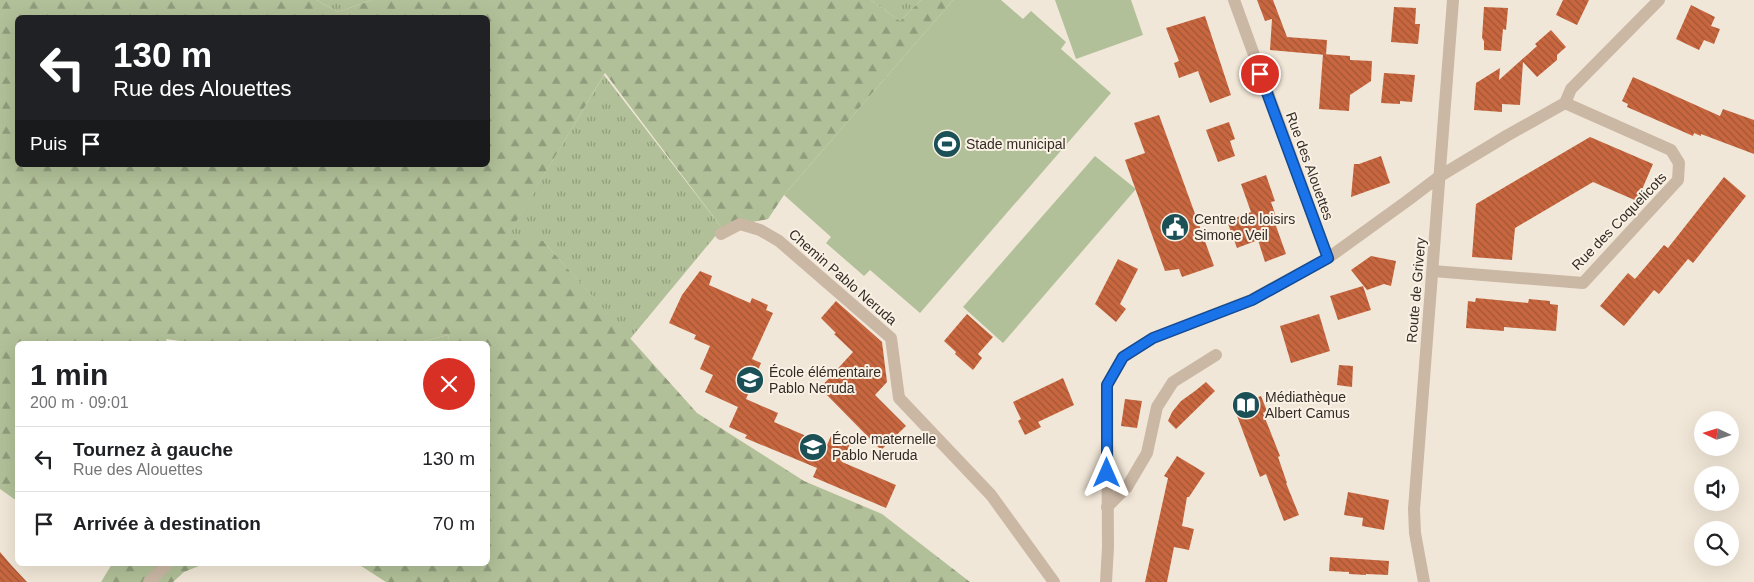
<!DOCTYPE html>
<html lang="fr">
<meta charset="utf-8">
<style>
body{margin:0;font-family:Helvetica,sans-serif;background:#f6f6f6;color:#202124;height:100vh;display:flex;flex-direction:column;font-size:19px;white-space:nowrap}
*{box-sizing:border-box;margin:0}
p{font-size:16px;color:#757577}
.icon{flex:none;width:28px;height:28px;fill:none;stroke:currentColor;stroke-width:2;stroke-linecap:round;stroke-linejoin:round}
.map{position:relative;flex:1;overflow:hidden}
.side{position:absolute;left:15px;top:341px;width:475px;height:225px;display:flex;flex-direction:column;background:#fff;border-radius:8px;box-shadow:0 5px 20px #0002}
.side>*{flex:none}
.top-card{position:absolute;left:15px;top:15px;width:475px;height:152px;border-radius:8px;box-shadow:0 5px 20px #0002;background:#202124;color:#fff;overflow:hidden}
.needle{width:32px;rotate:274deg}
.fabs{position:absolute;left:1694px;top:411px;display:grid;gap:10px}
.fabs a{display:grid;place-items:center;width:45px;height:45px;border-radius:50%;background:#fff;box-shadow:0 5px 20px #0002;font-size:25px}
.pin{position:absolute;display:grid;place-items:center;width:42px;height:42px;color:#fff;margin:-21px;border:2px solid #fff;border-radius:50%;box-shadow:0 1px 5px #0007}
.me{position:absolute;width:55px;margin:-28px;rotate:0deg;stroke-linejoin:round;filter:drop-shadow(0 0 4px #0008)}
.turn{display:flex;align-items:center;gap:18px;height:105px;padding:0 15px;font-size:22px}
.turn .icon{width:65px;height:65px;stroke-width:2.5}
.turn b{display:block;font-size:35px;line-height:42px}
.then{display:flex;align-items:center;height:48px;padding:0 15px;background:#0003;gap:10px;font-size:19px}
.round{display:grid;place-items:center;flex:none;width:52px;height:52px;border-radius:26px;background:#f6f6f6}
.overview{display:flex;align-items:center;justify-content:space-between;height:85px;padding:0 15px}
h1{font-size:30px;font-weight:700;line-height:38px}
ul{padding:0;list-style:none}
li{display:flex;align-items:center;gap:15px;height:65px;padding:0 15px;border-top:1px solid #e0e0e0}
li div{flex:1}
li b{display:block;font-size:19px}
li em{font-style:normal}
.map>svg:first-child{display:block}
.grass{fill:url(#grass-tufts)}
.forest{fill:url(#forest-firs);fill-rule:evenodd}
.pitch{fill:#b1c098}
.building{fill:url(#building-back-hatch)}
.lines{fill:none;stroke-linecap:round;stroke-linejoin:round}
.minor{stroke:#cab7a4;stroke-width:12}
.route-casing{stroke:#114b97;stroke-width:12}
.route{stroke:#1a73e8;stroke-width:9}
.labels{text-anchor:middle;stroke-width:4;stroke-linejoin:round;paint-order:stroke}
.poi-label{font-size:14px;fill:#352b26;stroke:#f9f1e4;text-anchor:start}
.street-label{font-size:14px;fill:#352b26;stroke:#f9f1e4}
</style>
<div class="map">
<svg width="1754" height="582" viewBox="0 0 1754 582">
<defs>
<pattern id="grass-tufts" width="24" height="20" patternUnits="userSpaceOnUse" patternTransform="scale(1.25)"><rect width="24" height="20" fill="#b1c098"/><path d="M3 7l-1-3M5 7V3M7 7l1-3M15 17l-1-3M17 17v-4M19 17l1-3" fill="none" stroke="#919c7c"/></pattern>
<pattern id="forest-firs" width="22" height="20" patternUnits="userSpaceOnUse" patternTransform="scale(1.25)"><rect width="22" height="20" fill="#b1c098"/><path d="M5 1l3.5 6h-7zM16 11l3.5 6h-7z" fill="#919c7c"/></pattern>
<pattern id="building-back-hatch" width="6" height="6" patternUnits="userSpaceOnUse" patternTransform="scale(1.25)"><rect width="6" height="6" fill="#c8673f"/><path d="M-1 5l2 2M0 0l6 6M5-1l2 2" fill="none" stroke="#a35535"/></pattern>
</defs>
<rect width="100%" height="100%" fill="#f1e7d8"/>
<g class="grass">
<polygon points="316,0 372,0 338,12"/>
<polygon points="871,0 921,0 900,21"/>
<polygon points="604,75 722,228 630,339 544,242 504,241"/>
<polygon points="448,335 450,344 413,344"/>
</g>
<g class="forest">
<path d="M0 0H316L338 12 372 0H871L900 21 921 0H953L784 195 768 219 722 228 605 73 505 240 543 241 697 413 804 481 882 514 970 582H386L358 564H488V344H450L448 335 413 344H200L166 339 168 344H18L17 501 0 489ZM18 18H488V165H18Z"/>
<polygon points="112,564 204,564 184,572 173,582 101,582"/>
</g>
<g class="pitch">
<polygon points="953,0 1001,0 1023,19 1031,11 1066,42 1061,49 1111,93 920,313 870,270 864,276 826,243 831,237 784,195"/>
<polygon points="1055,0 1131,0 1143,35 1076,59"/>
<polygon points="1095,156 1136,189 1003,343 963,307"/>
</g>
<g class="building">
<polygon points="1257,0 1273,0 1287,37 1327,40 1326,55 1270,50 1272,19 1265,21"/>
<polygon points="1563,0 1589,0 1577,25 1556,15"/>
<polygon points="1691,5 1715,17 1711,26 1720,29 1714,44 1704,40 1699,50 1676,39"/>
<polygon points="1394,7 1416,8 1415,24 1420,24 1418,44 1391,42"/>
<polygon points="1484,7 1508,8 1506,30 1503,29 1501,51 1484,50 1484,41 1482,38"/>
<polygon points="1205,16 1231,95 1210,103 1198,71 1179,78 1174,63 1179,61 1166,28"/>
<polygon points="1551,30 1566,47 1557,55 1557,60 1537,77 1523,62 1520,105 1502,104 1502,112 1474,110 1476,83 1500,68 1499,80 1537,46 1535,44"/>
<polygon points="1323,54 1350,56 1350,60 1372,61 1371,81 1350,95 1349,111 1319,109"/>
<polygon points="1384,73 1415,75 1412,102 1400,101 1400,104 1381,103"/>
<polygon points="1633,77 1720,116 1723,109 1754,120 1754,154 1701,134 1701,136 1694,133 1693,136 1627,107 1628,104 1622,101"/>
<polygon points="1159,115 1214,266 1182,277 1179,269 1165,271 1125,160 1145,153 1134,123"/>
<polygon points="1229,122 1235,139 1230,141 1235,156 1218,162 1206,130"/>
<polygon points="1590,137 1653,164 1637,201 1593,182 1515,228 1512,260 1472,257 1476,204"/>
<polygon points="1381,156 1390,183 1351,197 1354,164 1359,164"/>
<polygon points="1266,175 1275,201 1271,202 1279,225 1276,226 1286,254 1265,262 1258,240 1237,248 1227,221 1251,212 1241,184"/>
<polygon points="1724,177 1746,196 1693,263 1688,259 1659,294 1654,290 1624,326 1600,306 1628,273 1635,279 1664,245 1668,248"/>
<polygon points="1371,256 1396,261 1391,286 1384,284 1367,290 1351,270"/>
<polygon points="1118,259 1138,269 1120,304 1126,309 1116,322 1095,304"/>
<polygon points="700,271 712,276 709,285 750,303 752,298 768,305 766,310 773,313 752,359 761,363 746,399 778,413 774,422 827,445 831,436 850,444 842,462 896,485 886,508 813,477 817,468 745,438 747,435 729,427 738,407 705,392 713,375 700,369 710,346 694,339 696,335 669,323 682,295"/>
<polygon points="1363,286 1371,310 1338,320 1330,296"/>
<polygon points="1476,298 1528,303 1529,299 1550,301 1550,304 1558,305 1556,331 1504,327 1504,331 1466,328 1468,301 1475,302"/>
<polygon points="836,301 882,342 887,382 875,395 906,426 881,450 820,388 853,352 834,334 836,333 821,318"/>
<polygon points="967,314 993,337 978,354 982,358 973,370 955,354 956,352 944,341"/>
<polygon points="1319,314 1330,351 1291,363 1280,326"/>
<polygon points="1339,365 1353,366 1352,387 1337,385"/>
<polygon points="1063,378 1074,405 1038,422 1041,427 1025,435 1018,421 1021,419 1013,402"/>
<polygon points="1206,382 1215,391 1176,429 1168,421 1172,412 1181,401 1195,391"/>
<polygon points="1261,396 1267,411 1263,413 1280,456 1278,457 1287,483 1286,483 1299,515 1284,521 1266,474 1260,477 1236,413 1244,410 1241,404"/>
<polygon points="1125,399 1142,401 1137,428 1121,426"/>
<polygon points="1177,456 1205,473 1189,497 1187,497 1182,526 1194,529 1189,550 1174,547 1167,582 1145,582 1168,478 1164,476"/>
<polygon points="1348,492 1389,500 1384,530 1362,526 1363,518 1344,515"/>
<polygon points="0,552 12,566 27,582 0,582"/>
<polygon points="1330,557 1389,561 1388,575 1366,574 1366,575 1349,574 1349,572 1329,571"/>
</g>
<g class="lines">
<g class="minor">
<polyline points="1234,0 1328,258"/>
<polyline points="721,234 740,224 760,230 779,241 891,338 899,398 991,495 1054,582"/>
<polyline points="1433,271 1583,283 1678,180 1679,163 1671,150 1565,103"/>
<polyline points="1107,507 1127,487 1147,453 1157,407 1173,382 1216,355"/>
<polyline points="149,582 167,564"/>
<polyline points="1106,582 1108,547 1107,385 1123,357 1153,338 1251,300 1328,258 1407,201 1440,176 1508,135 1565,103 1571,89 1659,0"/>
<polyline points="1424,582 1415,533 1414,509 1453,0"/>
</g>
</g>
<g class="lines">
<defs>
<polyline id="route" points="1107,473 1107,385 1123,357 1153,338 1252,300 1328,258 1260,74"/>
</defs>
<use href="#route" class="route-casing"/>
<use href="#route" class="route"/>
</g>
<defs>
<symbol id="stadium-disc" viewBox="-11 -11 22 22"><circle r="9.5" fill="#1b5057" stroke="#f9f1e4"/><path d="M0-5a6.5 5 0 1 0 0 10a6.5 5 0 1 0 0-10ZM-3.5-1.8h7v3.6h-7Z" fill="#fff"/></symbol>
<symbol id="civic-disc" viewBox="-11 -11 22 22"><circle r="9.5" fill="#1b5057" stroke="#f9f1e4"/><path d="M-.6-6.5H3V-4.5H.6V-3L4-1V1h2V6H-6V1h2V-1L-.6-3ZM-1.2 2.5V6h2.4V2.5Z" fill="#fff"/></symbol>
<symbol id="school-disc" viewBox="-11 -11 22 22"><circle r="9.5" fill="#1b5057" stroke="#f9f1e4"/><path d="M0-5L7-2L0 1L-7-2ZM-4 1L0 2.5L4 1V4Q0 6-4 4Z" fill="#fff"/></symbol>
<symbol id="library-disc" viewBox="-11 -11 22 22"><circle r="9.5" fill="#1b5057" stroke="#f9f1e4"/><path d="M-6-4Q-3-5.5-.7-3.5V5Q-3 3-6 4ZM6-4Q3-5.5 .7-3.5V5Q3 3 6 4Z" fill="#fff"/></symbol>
</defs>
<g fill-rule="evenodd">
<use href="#stadium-disc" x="931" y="128" width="32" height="32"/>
<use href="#civic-disc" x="1159" y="211" width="32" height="32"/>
<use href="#school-disc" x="734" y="364" width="32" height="32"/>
<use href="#library-disc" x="1230" y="389" width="32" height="32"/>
<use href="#school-disc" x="797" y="431" width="32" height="32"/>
</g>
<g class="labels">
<g class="poi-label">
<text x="966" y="149">Stade municipal</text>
<text x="1194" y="224">Centre de loisirs<tspan x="1194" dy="16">Simone Veil</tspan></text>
<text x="769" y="377">École élémentaire<tspan x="769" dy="16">Pablo Neruda</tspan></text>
<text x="1265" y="402">Médiathèque<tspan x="1265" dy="16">Albert Camus</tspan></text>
<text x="832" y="444">École maternelle<tspan x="832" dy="16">Pablo Neruda</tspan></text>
</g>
<g class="street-label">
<text transform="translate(1310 166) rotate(70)" y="5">Rue des Alouettes</text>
<text transform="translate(1619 221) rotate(-46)" y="5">Rue des Coquelicots</text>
<text transform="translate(843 277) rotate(41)" y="5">Chemin Pablo Neruda</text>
<text transform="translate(1416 290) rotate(-85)" y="5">Route de Grivery</text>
</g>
</g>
</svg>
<div class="fabs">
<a><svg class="needle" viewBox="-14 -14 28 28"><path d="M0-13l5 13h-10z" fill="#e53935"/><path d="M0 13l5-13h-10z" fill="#757577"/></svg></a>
<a><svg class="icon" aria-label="sound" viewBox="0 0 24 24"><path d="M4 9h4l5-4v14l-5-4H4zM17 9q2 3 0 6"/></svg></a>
<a><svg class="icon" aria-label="search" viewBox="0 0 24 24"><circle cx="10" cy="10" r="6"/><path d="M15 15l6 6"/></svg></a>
</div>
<div class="pin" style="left:1260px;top:74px;background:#d93025"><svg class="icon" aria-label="arrive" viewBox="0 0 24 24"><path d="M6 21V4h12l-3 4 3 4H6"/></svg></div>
<svg class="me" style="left:1107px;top:473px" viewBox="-20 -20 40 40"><path d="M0-17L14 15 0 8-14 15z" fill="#1a73e8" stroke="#fff" stroke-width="4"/></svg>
<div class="top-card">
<div class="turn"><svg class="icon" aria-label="left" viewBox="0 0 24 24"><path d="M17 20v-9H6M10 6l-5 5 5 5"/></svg><div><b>130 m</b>Rue des Alouettes</div></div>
<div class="then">Puis<svg class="icon" aria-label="arrive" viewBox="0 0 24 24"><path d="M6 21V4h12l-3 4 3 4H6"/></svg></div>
</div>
<section class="side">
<div class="overview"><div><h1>1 min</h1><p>200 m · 09:01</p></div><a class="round" style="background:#d93025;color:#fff"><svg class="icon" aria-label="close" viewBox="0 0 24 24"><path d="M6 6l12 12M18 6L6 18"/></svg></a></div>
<ul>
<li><svg class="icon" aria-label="left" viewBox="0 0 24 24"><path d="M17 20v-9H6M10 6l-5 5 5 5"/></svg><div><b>Tournez à gauche</b><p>Rue des Alouettes</p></div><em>130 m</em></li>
<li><svg class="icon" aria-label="arrive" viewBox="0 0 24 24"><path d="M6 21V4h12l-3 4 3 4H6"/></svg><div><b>Arrivée à destination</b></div><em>70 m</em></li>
</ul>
</section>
</div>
